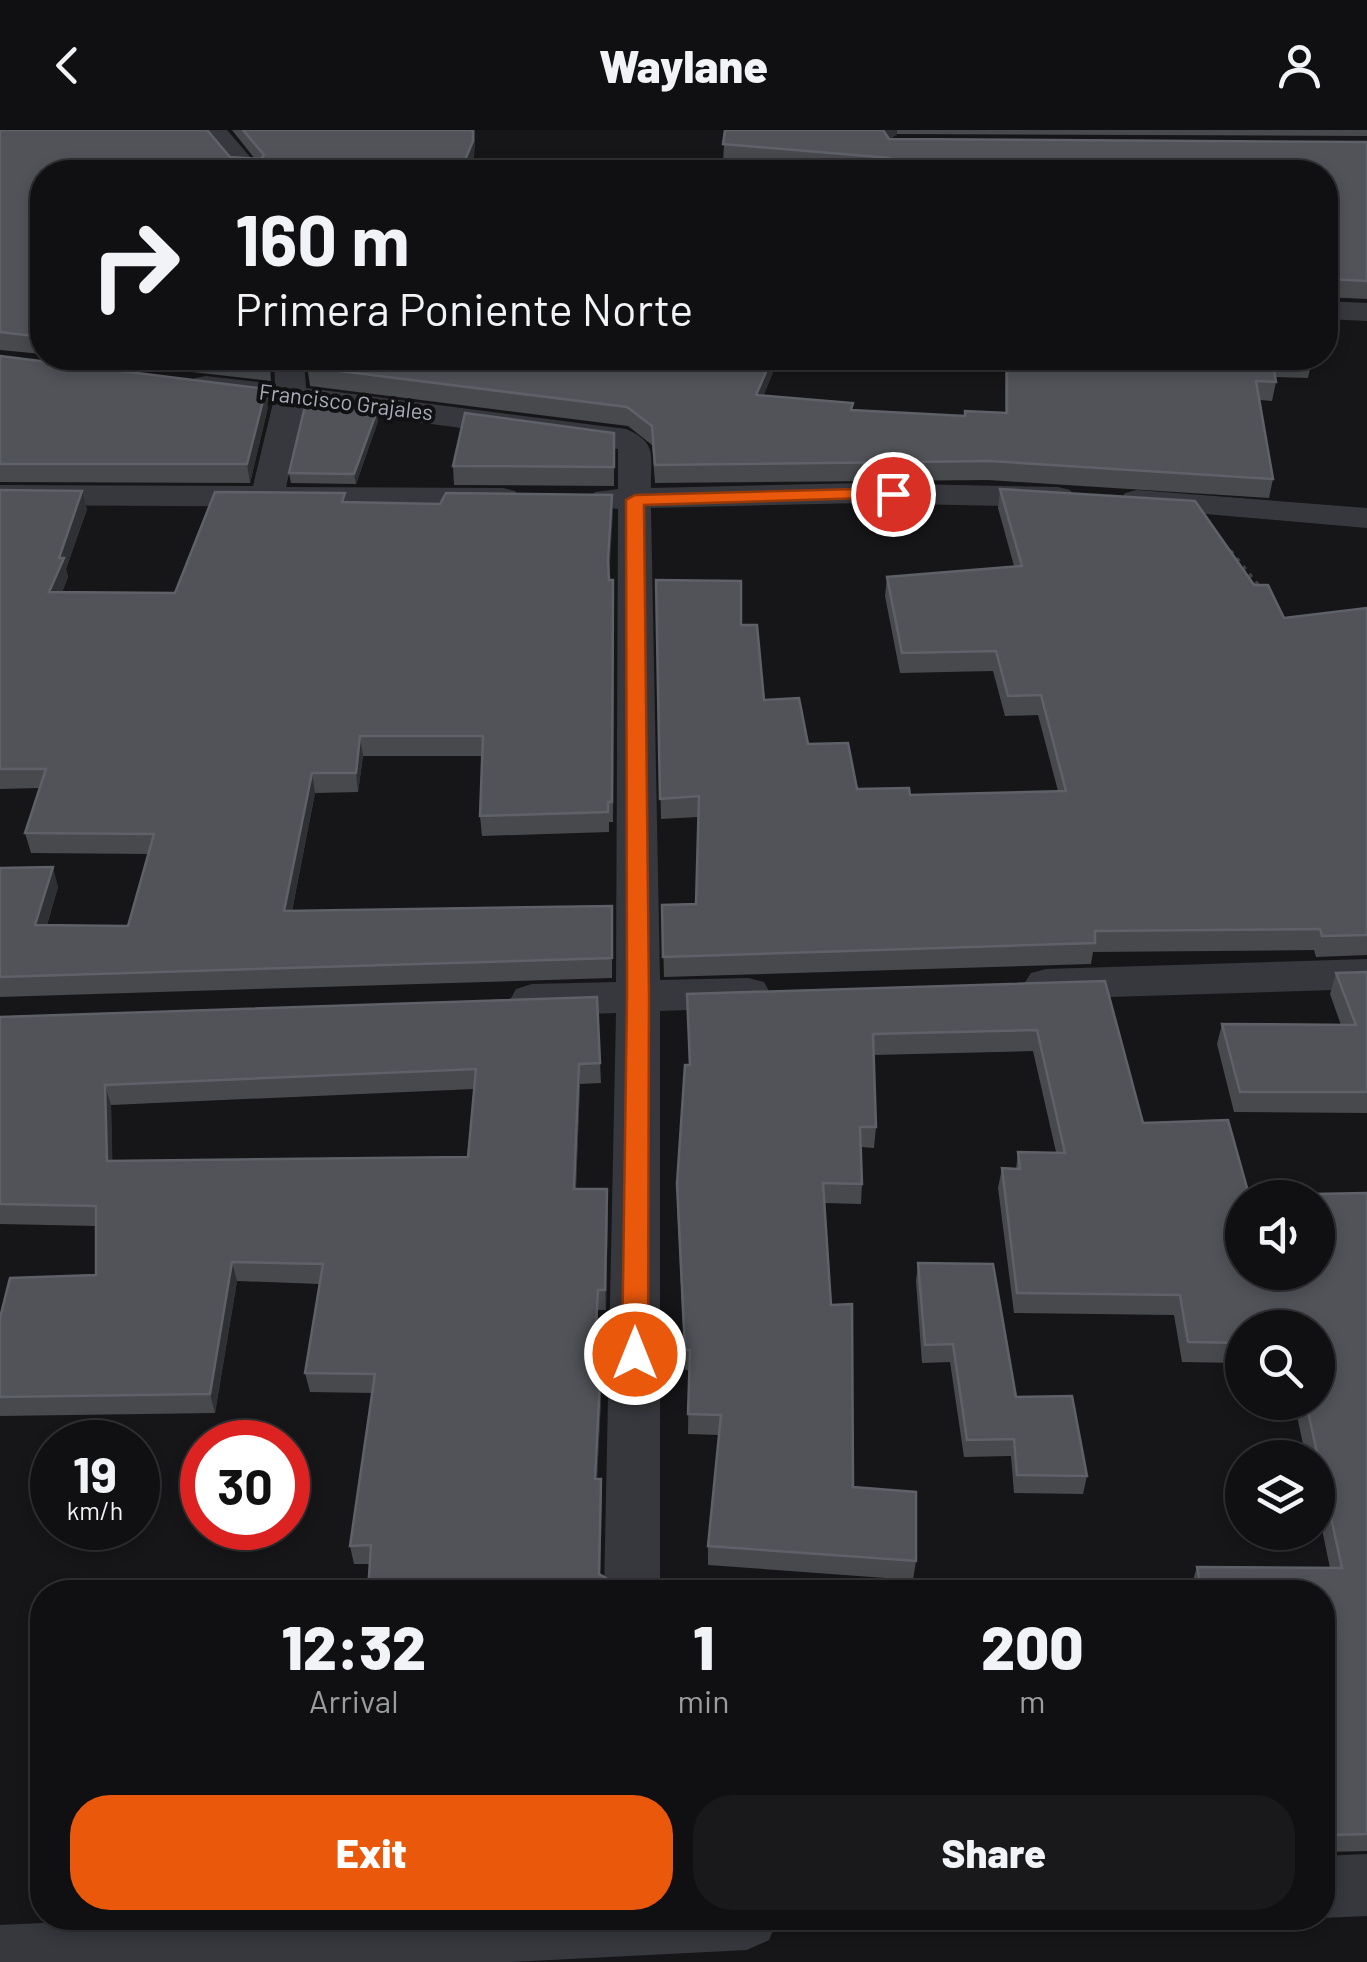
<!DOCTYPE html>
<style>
body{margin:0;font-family:Barlow,sans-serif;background:#19191b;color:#f1f3f6;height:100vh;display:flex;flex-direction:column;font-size:38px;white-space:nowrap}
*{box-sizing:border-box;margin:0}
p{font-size:32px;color:#9c9d9f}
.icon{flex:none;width:55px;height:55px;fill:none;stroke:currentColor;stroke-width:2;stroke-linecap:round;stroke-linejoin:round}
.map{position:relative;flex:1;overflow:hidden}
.details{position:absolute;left:30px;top:1450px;width:1305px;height:350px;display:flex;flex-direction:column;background:#101012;border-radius:40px;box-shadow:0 5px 15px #0003,0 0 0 2px #303032}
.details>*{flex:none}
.banner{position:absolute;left:30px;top:30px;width:1308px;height:210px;border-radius:40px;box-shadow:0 5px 15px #0003,0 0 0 2px #303032;background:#101012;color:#f1f3f6;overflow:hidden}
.buttons{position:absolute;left:1225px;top:1050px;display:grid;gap:20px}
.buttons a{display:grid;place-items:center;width:110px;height:110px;border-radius:50%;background:#101012;box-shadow:0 5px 15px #0003,0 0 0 2px #303032;font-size:50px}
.speed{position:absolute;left:30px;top:1290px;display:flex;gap:20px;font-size:50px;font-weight:700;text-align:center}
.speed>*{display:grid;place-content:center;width:130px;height:130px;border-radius:50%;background:#101012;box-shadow:0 5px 15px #0003,0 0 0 2px #303032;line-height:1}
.speed small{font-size:25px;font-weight:400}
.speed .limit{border:15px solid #d22;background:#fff;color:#111}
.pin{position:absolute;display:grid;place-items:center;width:85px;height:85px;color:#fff;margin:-42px;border:5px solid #fff;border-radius:50%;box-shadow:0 2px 10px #0007}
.me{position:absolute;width:110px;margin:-55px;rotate:0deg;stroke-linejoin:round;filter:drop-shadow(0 0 8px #0008)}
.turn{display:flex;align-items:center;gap:35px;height:210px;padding:0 40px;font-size:45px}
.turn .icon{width:130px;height:130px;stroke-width:2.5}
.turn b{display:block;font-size:70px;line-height:85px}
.eta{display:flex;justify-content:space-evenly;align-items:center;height:170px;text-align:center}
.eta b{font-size:60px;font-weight:800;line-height:70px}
.button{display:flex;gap:20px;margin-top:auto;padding:20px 40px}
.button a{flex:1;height:115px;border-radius:40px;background:#ea580c;color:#fff;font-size:40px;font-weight:800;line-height:115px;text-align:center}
.button a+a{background:#19191b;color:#f1f3f6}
header{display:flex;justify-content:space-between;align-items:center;height:130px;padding:0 40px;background:#101012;font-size:45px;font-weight:800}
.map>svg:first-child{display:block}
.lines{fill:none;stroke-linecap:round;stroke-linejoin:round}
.path{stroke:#3d3f44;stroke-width:5;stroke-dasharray:4 6;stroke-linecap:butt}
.street{fill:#37383d;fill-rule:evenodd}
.wall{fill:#47494d;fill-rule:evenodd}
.shaded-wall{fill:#2f3033}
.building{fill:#525359;stroke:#5f6168;stroke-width:2.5;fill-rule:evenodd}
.route{fill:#ea580c;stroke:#983908;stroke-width:2.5}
.labels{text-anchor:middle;stroke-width:8;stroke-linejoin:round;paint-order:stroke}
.far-street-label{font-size:22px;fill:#a8adb8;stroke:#111113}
</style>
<header><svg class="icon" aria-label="back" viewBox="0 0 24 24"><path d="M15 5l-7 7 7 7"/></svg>Waylane<svg class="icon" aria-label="person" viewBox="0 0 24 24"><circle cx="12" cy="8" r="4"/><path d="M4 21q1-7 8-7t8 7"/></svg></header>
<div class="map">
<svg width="1367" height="1832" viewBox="0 0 1367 1832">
<rect width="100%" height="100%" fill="#161618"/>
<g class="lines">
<polyline class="path" points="1230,421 1263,462"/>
<g class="street">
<polygon points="200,0 227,0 263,42 236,42"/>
<polygon points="1325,171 1367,173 1367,191 1325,189"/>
<path d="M274 228H304L306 258 626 299C659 313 650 327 651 358L861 353 1058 357 1070 360 1075 367 1070 374 1058 377 861 373 651 378 660 850 748 848 764 852 770 863 764 874 748 878 660 881V1462H604L616 883 532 886 516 881 510 870 516 859 532 854 616 852 618 379 595 376 590 369 595 362 618 359V319L304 277 286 357 503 358 515 361 520 368 515 375 503 378 0 375V355L253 356 273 273 195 262 190 255 195 248 206 246 275 254Z"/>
<polygon points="1137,360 1367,378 1367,398 1125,377 1120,370 1125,363"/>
<polygon points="1367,829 1367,859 1046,869 1031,865 1024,854 1031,843 1046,839"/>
<polygon points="1367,1724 1367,1786 1322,1788 1320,1788 1322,1726"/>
<polygon points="146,1788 779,1788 769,1810 747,1820 511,1832 0,1832 0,1795"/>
</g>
</g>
<g class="wall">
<polygon points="0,0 230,27 255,29 232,0 475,0 474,27 468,42 42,42 42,224 0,220"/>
<polygon points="725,0 1367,0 1367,6 897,4 890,9 1367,12 1367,169 1325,167 1325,42 859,42 723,31"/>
<polygon points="0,226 268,277 250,353 0,352"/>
<polygon points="69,228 271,228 271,251"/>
<polygon points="306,228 779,228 763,266 852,280 964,286 1005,283 1005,228 1312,228 1312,230 1308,248 1275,247 1276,252 1272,271 1260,270 1273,349 1269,368 988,350 655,353 652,315 628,296 310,256"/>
<polygon points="378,291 356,354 291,353 289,343"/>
<polygon points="614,303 614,356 454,355 453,336"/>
<polygon points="1000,359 1254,455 1284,488 1367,478 1367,825 1316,827 1314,820 1093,822 1091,834 664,847 662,775 696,774 698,687 661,689 656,450 741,495 764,570 808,614 857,659 910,665 1058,661 1038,585 1005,586 993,541 900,543 885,466 887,447 1014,436 998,378"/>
<polygon points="0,360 87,379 66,439 68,447 62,462 175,463 346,372 440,374 612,365 609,448 614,470 613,692 609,692 609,702 482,706 480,686 482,626 363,626 358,662 315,663 292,781 612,796 612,848 0,867 0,738 58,757 47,795 128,796 149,724 31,723 25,703 40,658 0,659"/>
<polygon points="1367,842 1367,983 1234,982 1217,914 1222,894 1341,895 1330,864 1336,843"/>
<polygon points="1105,851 1143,993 1249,1065 1367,1063 1367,1721 1326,1722 1322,1729 1322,1462 1191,1459 1191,1456 1197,1437 1330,1438 1318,1380 1318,1328 1306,1328 1294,1272 1318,1272 1318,1198 1242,1198 1242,1233 1182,1232 1174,1185 1014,1183 998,1058 1002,1038 1016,1039 1018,1022 1056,1022 1033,921 873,925 876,997 874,1018 861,1017 862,1054 861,1074 824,1073 831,1175 853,1357 916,1431 913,1450 708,1435 708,1416 719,1305 688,1304 689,1240 685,1240 677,1074 677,1054 689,935 687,864"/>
<path d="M597 867 601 953 580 954 576 1059 608 1079 606 1180H598L595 1251 601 1270 597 1349H601L602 1368 370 1434H354L350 1416 372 1263 310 1262 305 1243 320 1154 237 1151 215 1283 0 1286V1188L96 1145V1096L0 1094V887ZM474 959 468 1027 112 1031 111 975Z"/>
<polygon points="918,1133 1016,1267 1087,1346 1083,1364 1014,1363 1011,1326 964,1327 950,1232 922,1233 916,1151"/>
</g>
<g class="shaded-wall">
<polygon points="473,0 475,0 474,27 468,42 466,42 465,30"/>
<polygon points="881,0 897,0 897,4 880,15"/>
<polygon points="268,228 271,228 271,251 268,232"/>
<polygon points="772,228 779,228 756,284 756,265"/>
<polygon points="266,259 268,277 250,353 247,334"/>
<polygon points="377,281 378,291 356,354 354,344"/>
<polygon points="82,361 87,379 66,439 68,447 54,481 49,462 59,428"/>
<polygon points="612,365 613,384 609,449 608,430"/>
<polygon points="360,606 363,626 358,662 356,643"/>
<polygon points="312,643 315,663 288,801 284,781"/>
<polygon points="53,737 58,757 41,815 35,795"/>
<polygon points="579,934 580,954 575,1079 574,1059"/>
<polygon points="105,955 111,975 113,1051 107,1031"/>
<polygon points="607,1059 608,1079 606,1180 605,1160"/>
<polygon points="232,1132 237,1151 215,1283 210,1264"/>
<polygon points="598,1160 598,1180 594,1270 593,1251"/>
<polygon points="600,1251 601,1270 596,1368 595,1349"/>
<polygon points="601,1349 602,1368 600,1462 599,1444"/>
</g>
<g class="building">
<polygon points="0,0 207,0 230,27 261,29 264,25 243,0 473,0 473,11 465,30 413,30 413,42 42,42 42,207 0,202"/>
<polygon points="725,0 883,0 889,9 1367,12 1367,151 1329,149 1325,156 1325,42 889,42 890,28 723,14"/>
<polygon points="0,226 266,259 247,334 0,334"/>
<polygon points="225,228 268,228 268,232"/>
<polygon points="306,228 772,228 756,265 853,273 851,280 965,286 965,281 1007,283 1007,228 1312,228 1312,230 1272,228 1276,252 1256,251 1273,349 990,331 655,335 652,296 627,277 307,237"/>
<polygon points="306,272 377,281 354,344 289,343"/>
<polygon points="465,283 614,303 614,337 453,336"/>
<polygon points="1000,359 1195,371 1254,455 1268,455 1284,488 1367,478 1367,805 1322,806 1320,799 1095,801 1095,813 663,827 662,775 696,774 699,666 660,669 656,450 741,451 741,495 757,495 764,570 799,568 808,614 848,613 857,659 909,658 910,665 1066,661 1041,565 1008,566 996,521 902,523 887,447 1022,436"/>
<polygon points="0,360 82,361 59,428 64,428 49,462 175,463 215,362 345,363 342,372 440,374 446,363 612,365 608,430 609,450 613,450 612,672 608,672 608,682 480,686 483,606 360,606 356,643 312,643 284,781 612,776 612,828 0,847 0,738 53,737 35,795 128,796 154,704 25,703 46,639 0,639"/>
<polygon points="1367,842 1367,962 1240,962 1222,894 1356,895 1336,843"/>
<path d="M1105 851 1143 993 1228 990 1249 1065 1367 1063V1704L1331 1705 1327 1721H1322V1462H1161L1201 1457 1197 1437 1342 1438 1306 1272H1318V1198H1242V1213L1188 1212 1180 1165 1017 1163 1002 1038 1020 1039 1018 1022 1065 1023 1037 900 873 904 876 997H860L862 1054 823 1053 831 1175 852 1174 853 1357 916 1362V1431L708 1416 721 1285 688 1284 690 1220H685L677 1054 685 935H690L687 864ZM1242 1068H1318V1142H1242Z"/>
<path d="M597 867 600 933 579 934 574 1059H607L605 1160H598L593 1251H600L595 1349H601L599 1444 606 1448V1462H368L371 1415 350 1416 375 1244 305 1243 323 1134 232 1132 210 1264 0 1267V1188L10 1148 96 1145V1076L0 1074V887ZM476 939 468 1027 107 1031 105 955Z"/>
<polygon points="918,1133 993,1134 1016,1267 1072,1266 1087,1346 1017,1345 1014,1309 967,1310 953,1214 925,1215"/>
</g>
<polygon class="route" points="893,358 899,360 899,367 644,375 649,866 648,1224 644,1232 635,1235 626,1232 622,1224 627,866 626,370 635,365"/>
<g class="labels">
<g class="far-street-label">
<text transform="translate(346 272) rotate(7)" y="8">Francisco Grajales</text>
</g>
</g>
</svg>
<div class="buttons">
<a><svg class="icon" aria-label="sound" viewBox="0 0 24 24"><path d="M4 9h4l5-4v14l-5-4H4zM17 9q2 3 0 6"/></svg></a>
<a><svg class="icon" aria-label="search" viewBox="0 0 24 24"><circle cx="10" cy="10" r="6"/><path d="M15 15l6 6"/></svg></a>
<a><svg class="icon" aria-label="layers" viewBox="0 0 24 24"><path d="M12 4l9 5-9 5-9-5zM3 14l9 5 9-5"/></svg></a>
</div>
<div class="speed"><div>19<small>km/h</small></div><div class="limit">30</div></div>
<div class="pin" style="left:893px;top:364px;background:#d93025"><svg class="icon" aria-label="arrive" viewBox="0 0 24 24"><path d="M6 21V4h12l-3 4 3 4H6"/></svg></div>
<svg class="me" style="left:635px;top:1224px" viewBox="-20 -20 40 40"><circle r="17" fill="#ea580c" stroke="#fff" stroke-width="3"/><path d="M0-11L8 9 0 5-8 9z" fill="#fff"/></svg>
<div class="banner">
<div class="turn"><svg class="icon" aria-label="right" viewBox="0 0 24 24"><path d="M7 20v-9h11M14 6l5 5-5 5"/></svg><div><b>160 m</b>Primera Poniente Norte</div></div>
</div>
<section class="details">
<div class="eta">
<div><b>12:32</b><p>Arrival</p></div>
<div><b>1</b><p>min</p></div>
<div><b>200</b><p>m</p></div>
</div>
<div class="button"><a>Exit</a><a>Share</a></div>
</section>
</div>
